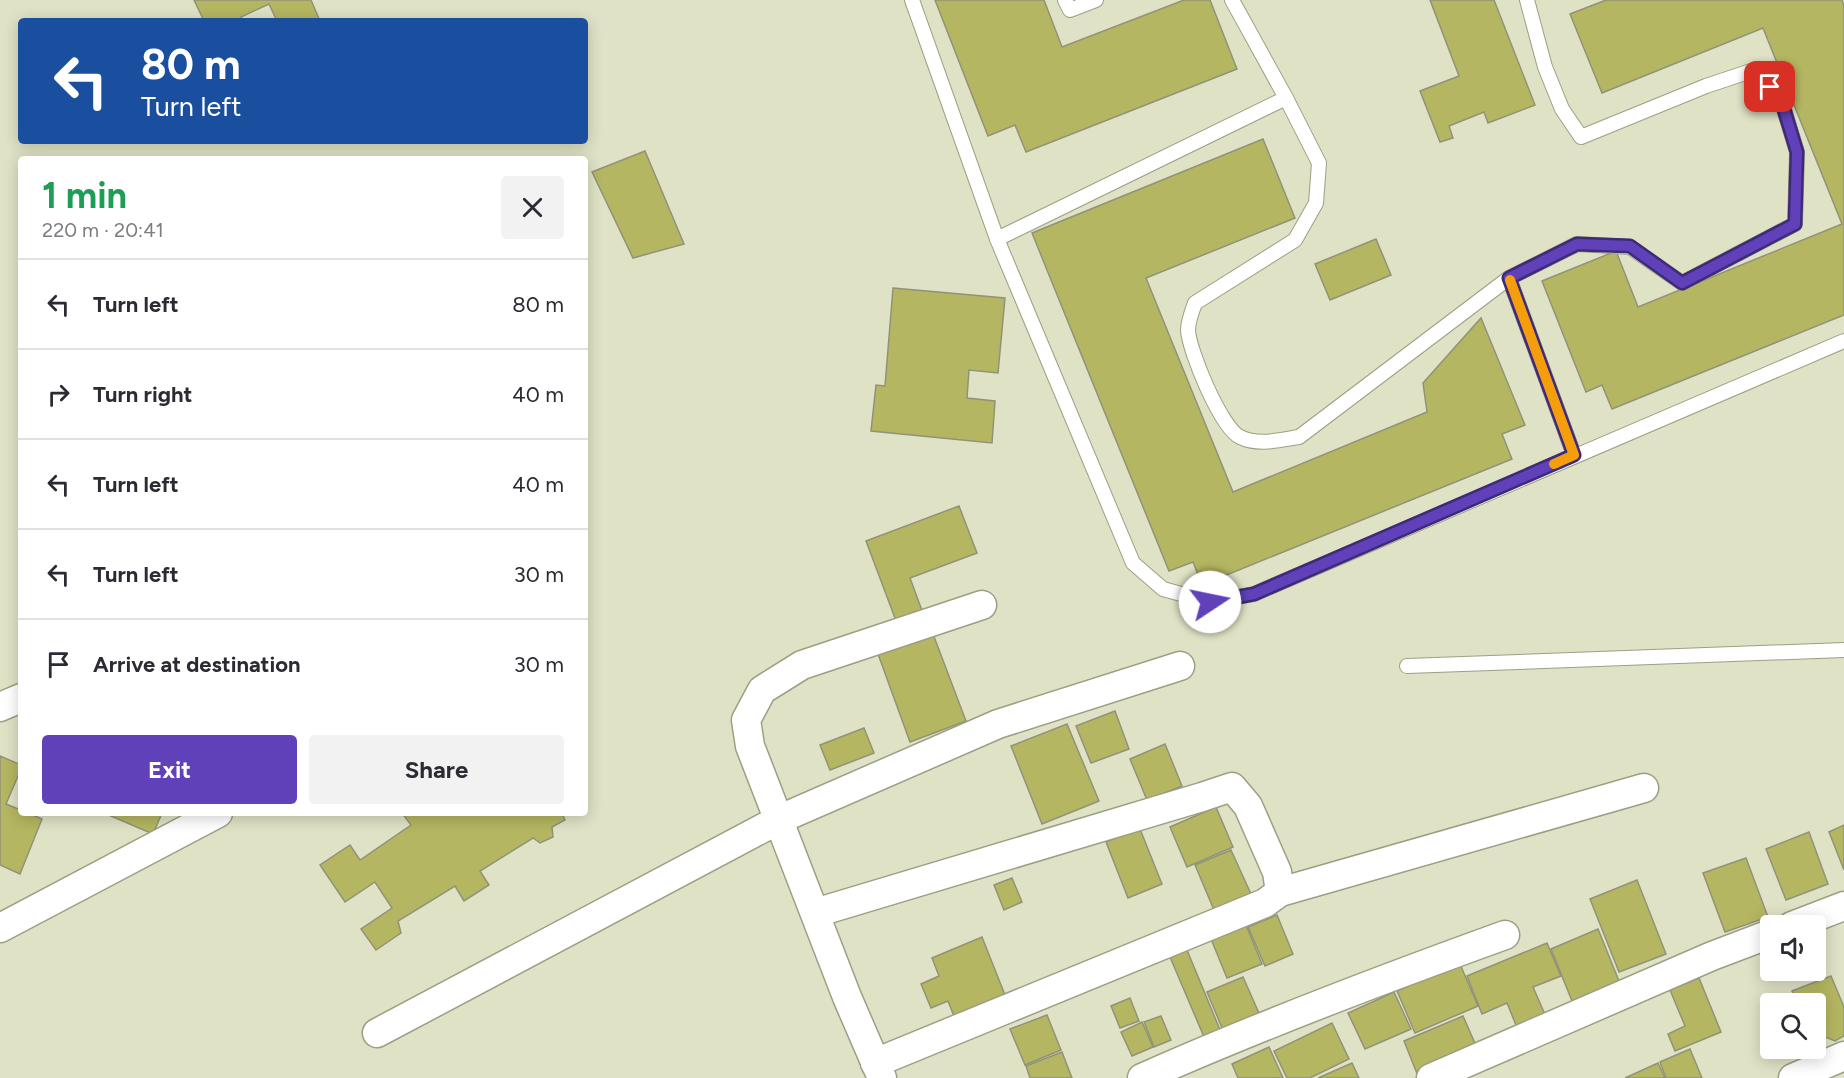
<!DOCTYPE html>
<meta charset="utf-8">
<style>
body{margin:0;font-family:Figtree,sans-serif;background:#f2f2f3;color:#2b2b33;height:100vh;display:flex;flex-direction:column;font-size:22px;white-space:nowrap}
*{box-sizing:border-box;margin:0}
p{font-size:20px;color:#7c7c81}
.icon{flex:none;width:33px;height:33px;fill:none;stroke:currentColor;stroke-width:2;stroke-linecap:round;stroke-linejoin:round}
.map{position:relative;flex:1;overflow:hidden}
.drawer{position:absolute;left:18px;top:156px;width:570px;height:660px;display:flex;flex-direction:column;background:#fff;border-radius:6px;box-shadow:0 3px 15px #0003}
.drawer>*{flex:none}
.guide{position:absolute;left:18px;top:18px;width:570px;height:126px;border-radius:6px;box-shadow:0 3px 15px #0003;background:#1a4fa0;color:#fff;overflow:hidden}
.tools{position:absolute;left:1760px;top:915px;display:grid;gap:12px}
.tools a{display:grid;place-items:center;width:66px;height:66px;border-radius:6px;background:#fff;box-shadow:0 3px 15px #0003;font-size:30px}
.pin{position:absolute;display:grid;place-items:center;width:51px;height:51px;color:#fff;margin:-26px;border-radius:12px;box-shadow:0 3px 9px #0006}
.me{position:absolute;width:66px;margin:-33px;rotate:79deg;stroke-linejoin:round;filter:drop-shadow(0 0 4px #0008)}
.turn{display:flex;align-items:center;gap:21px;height:126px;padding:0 24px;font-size:27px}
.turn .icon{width:78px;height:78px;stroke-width:2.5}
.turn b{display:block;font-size:42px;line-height:51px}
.round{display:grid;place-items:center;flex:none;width:63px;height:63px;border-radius:6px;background:#f2f2f3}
.head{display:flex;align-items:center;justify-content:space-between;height:102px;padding:0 24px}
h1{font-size:36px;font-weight:700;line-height:45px;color:#1e9e55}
.cta{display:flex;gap:12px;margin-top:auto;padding:12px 24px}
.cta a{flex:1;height:69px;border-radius:6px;background:#6041b9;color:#fff;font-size:24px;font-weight:700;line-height:69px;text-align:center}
.cta a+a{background:#f2f2f3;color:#2b2b33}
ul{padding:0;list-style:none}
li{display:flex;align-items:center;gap:18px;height:90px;padding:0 24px;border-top:2px solid #e1e1e2}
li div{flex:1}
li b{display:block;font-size:22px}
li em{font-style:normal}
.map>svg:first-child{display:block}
.building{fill:#b5b661;stroke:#919379;stroke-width:1.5}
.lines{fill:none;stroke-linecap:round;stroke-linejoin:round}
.service-casing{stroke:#9d9f84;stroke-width:16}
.minor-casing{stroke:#9d9f84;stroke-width:31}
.service{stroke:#fff;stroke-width:14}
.minor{stroke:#fff;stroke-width:28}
.route-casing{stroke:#3e2a78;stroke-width:15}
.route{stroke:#6041b9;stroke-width:10}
.slow{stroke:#f59e0b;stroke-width:10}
</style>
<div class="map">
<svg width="1844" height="1078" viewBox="0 0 1844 1078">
<rect width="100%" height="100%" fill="#e0e2c6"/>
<g class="building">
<polygon points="194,0 311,0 320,21 277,21 269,4 241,17 243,21 204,21"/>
<polygon points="935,0 1044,0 1062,47 1184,0 1210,0 1237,69 1026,152 1015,125 988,136"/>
<polygon points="1430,0 1494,0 1535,105 1488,123 1484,112 1449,126 1453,138 1440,142 1420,91 1459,76"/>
<polygon points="1606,0 1842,0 1844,6 1844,315 1612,409 1602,385 1586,392 1542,281 1616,251 1638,307 1842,224 1763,28 1602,93 1570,14"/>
<polygon points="1263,139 1295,218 1146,278 1233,492 1427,412 1423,383 1481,318 1525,425 1502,434 1512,459 1202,585 1193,562 1169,571 1032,233"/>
<polygon points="645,151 684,244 633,258 592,172"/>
<polygon points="1376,239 1391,275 1330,300 1315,264"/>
<polygon points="893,288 1005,298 998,373 969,370 967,398 995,401 992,443 871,431 876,385 885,386"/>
<polygon points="959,506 977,553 910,578 924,616 898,626 866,541"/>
<polygon points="933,634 966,721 910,742 878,654"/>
<polygon points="1115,711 1129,749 1091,763 1076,726"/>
<polygon points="1067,724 1099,801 1042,824 1011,746"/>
<polygon points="864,728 874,753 830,770 820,745"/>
<polygon points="1165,744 1182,786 1147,800 1130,759"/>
<polygon points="0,756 21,765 21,769 6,804 21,810 21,813 28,813 42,819 20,874 0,865"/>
<polygon points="1216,807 1233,847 1187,867 1170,827"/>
<polygon points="104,813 162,813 153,834"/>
<polygon points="402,813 562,813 565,820 552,827 553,837 540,843 533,838 480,871 489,885 464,901 455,886 398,921 401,933 376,950 361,929 392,908 375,882 345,902 320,865 350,845 360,860 411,825"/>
<polygon points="1844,825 1844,870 1829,832"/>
<polygon points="1140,829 1162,884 1128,898 1106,842"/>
<polygon points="1809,832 1828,884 1786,900 1766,849"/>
<polygon points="1231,850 1251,894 1214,910 1195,865"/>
<polygon points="1746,858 1768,917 1725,932 1703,873"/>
<polygon points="1012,878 1022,902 1004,910 994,885"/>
<polygon points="1637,880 1666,954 1619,972 1590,899"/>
<polygon points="1277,915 1293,954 1265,966 1248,927"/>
<polygon points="1246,925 1262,964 1227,978 1211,939"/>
<polygon points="1598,929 1619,981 1572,1001 1551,949"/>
<polygon points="982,937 1005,995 954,1016 948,1001 931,1008 921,984 939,976 932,958"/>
<polygon points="1547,943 1561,976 1533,987 1547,1019 1518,1030 1507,1003 1482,1014 1467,976"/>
<polygon points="1187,950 1223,1037 1207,1044 1170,957"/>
<polygon points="1460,964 1478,1006 1415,1033 1397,991"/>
<polygon points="1831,976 1844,1007 1844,1036 1835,1041 1815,1033 1815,1004 1798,1004 1792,991"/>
<polygon points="1243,977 1262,1020 1225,1035 1207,992"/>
<polygon points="1699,978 1721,1032 1675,1051 1668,1034 1685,1026 1670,990"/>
<polygon points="1394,992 1411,1029 1365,1049 1348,1013"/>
<polygon points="1130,998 1139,1021 1120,1028 1111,1006"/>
<polygon points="1047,1015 1061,1050 1025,1065 1010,1029"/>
<polygon points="1161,1016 1171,1040 1154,1047 1144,1022"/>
<polygon points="1463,1016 1478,1050 1418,1076 1404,1041"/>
<polygon points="1142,1022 1153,1047 1132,1056 1121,1032"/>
<polygon points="1332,1023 1349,1059 1310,1078 1287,1078 1274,1051"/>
<polygon points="1269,1047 1283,1078 1238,1078 1232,1064"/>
<polygon points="1690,1049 1702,1078 1666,1078 1660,1062"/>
<polygon points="1062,1052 1072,1078 1030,1078 1026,1066"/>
<polygon points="1352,1063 1359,1078 1318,1078"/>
<polygon points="1658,1063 1665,1078 1625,1078"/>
</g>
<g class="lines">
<defs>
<g id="service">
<polyline points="912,0 997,239 1133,563 1163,589 1210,602 1254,594 1844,341"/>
<polyline points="1065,0 1070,10 1096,0"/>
<polyline points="1232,0 1286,98"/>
<path d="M997 239 1286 98 1319 163 1316 203 1295 240 1195 303C1192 311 1188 322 1188 330 1189 351 1221 428 1240 437 1258 446 1280 440 1299 437L1509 278 1574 455"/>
<polyline points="1509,278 1577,244 1630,247 1682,283 1795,224 1797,152 1783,106 1757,69 1706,86 1581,137 1562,109 1545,67 1527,0"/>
<polyline points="1407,666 1844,650"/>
</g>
<g id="minor">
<polyline points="0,707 21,698"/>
<polyline points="1280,892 1644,788"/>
<polyline points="815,913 1202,797 1232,787 1248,806 1277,872 1280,892 1265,903 875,1063"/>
<polyline points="1792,926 1844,906"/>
<polyline points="0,928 218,813"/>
<polyline points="377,1033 780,819 998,724 1180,666"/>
<polyline points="882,1078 847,997 750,746 746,720 762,690 802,665 982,605"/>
<path d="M1142 1078C1261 1025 1383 979 1505 935"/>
<polyline points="1431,1078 1712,956 1770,934"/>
<polyline points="1793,1078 1844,1056"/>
</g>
</defs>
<use href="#service" class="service-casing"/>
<use href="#minor" class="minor-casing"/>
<use href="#service" class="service"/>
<use href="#minor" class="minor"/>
</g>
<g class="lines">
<defs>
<polyline id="route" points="1210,602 1254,594 1574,455 1509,278 1577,244 1630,246 1682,283 1795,224 1797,152 1783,106 1770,87"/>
</defs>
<use href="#route" class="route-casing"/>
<use href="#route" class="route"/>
<polyline class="slow" points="1510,280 1574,455 1554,464"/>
</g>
</svg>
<div class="tools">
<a><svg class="icon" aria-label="sound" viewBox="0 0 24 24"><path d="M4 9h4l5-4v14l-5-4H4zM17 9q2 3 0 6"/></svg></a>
<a><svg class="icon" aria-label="search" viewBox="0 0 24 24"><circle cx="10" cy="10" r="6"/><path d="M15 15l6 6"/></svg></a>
</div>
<div class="pin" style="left:1770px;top:87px;background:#d93025"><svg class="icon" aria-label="arrive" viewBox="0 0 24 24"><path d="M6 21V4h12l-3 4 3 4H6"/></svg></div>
<svg class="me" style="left:1210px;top:602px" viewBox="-20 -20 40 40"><circle r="19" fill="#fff"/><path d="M0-13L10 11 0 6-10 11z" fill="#6041b9"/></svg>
<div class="guide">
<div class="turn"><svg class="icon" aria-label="left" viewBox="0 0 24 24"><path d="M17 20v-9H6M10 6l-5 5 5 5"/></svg><div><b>80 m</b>Turn left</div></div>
</div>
<section class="drawer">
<div class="head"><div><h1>1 min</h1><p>220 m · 20:41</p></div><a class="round"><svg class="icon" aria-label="close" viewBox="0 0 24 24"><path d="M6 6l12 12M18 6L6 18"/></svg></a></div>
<ul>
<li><svg class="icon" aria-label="left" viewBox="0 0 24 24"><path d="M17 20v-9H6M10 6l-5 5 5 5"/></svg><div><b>Turn left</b></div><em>80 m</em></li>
<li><svg class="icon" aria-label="right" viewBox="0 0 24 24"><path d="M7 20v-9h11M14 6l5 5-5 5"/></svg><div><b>Turn right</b></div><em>40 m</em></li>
<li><svg class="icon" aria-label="left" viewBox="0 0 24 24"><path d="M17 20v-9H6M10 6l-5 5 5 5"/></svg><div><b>Turn left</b></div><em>40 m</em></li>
<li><svg class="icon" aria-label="left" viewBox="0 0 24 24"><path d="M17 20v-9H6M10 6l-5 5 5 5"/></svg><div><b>Turn left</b></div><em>30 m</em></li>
<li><svg class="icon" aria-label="arrive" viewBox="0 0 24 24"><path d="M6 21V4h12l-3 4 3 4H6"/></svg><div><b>Arrive at destination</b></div><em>30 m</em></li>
</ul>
<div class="cta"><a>Exit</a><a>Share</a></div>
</section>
</div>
